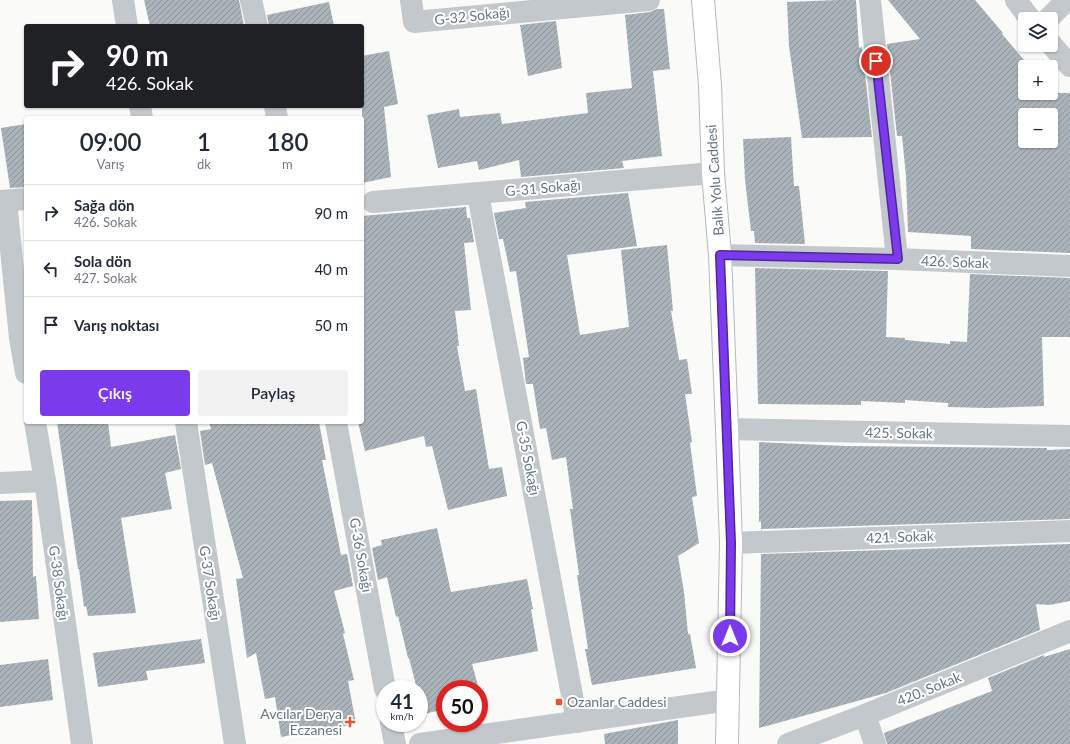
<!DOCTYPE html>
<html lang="tr">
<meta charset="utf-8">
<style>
body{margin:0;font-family:Lato,sans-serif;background:#f2f2f3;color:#1f2937;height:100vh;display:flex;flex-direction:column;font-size:15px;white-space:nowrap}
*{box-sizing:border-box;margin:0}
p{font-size:13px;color:#747a83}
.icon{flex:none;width:22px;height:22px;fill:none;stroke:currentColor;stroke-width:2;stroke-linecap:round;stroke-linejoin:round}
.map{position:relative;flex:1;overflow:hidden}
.panel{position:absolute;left:24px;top:116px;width:340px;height:308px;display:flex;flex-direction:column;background:#fff;border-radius:4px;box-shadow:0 1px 3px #0004}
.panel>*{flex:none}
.top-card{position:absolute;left:24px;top:24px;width:340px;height:84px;border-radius:4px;box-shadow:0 1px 3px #0004;background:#202124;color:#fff;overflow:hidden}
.controls{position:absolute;left:1018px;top:12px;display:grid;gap:8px}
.controls a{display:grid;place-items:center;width:40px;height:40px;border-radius:4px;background:#fff;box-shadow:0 1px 3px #0004;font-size:20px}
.speed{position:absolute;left:376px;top:680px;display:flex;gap:8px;font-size:20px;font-weight:700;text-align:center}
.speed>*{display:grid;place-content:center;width:52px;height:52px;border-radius:50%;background:#fff;box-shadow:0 1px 3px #0004;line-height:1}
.speed small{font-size:10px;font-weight:400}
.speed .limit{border:6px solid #d22;background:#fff;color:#111}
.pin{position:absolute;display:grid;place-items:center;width:34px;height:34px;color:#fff;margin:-17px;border:2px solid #fff;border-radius:50%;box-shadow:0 1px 4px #0007}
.me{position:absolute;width:44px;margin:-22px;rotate:0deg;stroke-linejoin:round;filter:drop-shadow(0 0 3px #0008)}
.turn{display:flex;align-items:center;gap:14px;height:84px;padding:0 16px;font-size:18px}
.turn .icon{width:52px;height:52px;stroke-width:2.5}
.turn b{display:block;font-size:28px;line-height:34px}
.eta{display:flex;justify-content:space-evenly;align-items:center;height:68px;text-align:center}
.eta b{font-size:24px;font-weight:600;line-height:28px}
.primary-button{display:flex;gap:8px;margin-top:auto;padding:8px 16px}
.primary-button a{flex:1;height:46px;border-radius:4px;background:#7c3aed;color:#fff;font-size:16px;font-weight:600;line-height:46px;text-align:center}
.primary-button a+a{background:#f2f2f3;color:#1f2937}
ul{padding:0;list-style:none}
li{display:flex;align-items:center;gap:12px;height:56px;padding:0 16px;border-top:1px solid #e0e1e3}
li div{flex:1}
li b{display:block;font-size:15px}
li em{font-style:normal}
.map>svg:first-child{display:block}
.building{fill:url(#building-hatch);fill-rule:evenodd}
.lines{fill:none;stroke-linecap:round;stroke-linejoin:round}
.secondary-casing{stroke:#b3babf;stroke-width:24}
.minor{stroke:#c3c8cc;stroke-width:22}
.tertiary{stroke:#c3c8cc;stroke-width:22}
.secondary{stroke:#fff;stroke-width:22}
.route-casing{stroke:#51269a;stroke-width:10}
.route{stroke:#7c3aed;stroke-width:7}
.poi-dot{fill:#e4572e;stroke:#fff;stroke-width:1.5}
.labels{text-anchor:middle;stroke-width:4;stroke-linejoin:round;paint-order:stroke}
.street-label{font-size:14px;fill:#657683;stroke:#fff}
.poi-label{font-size:14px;fill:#657683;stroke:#fff;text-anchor:start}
</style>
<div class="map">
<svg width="1070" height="744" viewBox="0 0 1070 744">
<defs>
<pattern id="building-hatch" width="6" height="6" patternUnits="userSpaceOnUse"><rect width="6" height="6" fill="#aab3b9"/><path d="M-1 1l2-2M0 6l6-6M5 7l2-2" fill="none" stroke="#8e969c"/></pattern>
</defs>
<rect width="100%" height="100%" fill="#fafaf8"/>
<g class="building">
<polygon points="144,0 239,0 244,26 150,26"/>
<polygon points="838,0 856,0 859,48 862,47 872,137 802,138 789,46 787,2"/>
<path d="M888 0H975L1003 33 1002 34 1030 67H1025V93H1051V91L1052 93H1070V253L971 249V236L908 232 906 176 902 136H897L887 44 920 39ZM1025 115H1051V141H1025Z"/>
<polygon points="329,2 334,26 269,26 267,15"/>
<polygon points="657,9 664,9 670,69 653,71 662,156 622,161 624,168 521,177 519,160 479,170 477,161 438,168 427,115 459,109 460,117 500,113 502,124 588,113 586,93 632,88 625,15 650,12"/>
<polygon points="556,21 562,68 528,76 520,25"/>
<polygon points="389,51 398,104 384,107 391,177 362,183 362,56"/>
<polygon points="26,124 26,187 10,188 1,128"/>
<polygon points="791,137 794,186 799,186 805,244 755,243 754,231 751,231 745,180 743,139"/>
<polygon points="628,193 637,246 567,255 580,335 629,327 621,250 667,245 673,311 671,311 679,360 687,359 692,394 685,394 692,442 690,443 697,496 692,497 699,543 678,556 684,592 688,634 690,634 696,668 592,685 585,649 588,649 577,575 579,575 570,509 573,509 566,457 552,460 546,428 540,429 533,384 526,384 523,358 529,357 516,271 510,272 503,239 499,239 494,213 526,208 525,202"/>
<polygon points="466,207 467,218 470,218 474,242 464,243 471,310 455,311 459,346 457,346 465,391 476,389 489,469 502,467 507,496 448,510 432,446 426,447 424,436 365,451 358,422 362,422 362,216"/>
<polygon points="755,268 888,271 886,337 905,338 905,340 950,344 950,341 967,342 970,274 1070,278 1070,337 1042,337 1044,406 987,408 948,407 948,403 905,400 905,403 861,401 861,405 758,404"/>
<polygon points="57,422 108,422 111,447 175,435 181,469 165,473 172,509 121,518 136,613 88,616 86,606 84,607 79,569 78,569"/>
<polygon points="209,422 319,422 326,460 322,460 341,555 347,554 353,586 334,591 345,633 343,634 354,680 348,681 356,724 281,737 275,697 265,699 256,653 247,658 236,579 243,578 212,463 205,465 200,431 211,429"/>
<polygon points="759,442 846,446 1047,448 1047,450 1070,449 1070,519 761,529 761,521 759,522"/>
<polygon points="32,500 33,577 36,576 39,619 0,622 0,501"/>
<polygon points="437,528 451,592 527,579 533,609 531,609 538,651 472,664 479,689 445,689 445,709 424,714 419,695 419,689 417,689 409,658 408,658 398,616 396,617 387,577 378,580 372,548 382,545 381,540"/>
<polygon points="1070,544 1070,601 1049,605 1036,604 1040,630 886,693 759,728 761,554"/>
<polygon points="201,639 205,663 146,671 148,680 98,687 93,653"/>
<polygon points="1070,649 1070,744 887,744 884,733 992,691 988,678 1044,655 1044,657"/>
<polygon points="48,659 53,700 0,707 0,665"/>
<polygon points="678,720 678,744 605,744 604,734"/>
</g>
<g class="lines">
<defs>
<polyline id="secondary" points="703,0 710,85 713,173 720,255 727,429 731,543 727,744"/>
</defs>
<use href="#secondary" class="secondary-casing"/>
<g class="minor">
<polyline points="123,0 127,26"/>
<polyline points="251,0 257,26"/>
<polyline points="411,0 414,22 649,0"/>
<polyline points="870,0 897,259"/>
<polyline points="1048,19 1067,0"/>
<polyline points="140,106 142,118"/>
<polyline points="275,106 277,118"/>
<polyline points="478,194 577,722"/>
<polyline points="0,201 26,199"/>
<polyline points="6,201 20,338 26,373"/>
<polyline points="373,202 713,173"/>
<polyline points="720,255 897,259 1070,266"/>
<polyline points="35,422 45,481 82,744"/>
<polyline points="186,422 235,744"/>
<polyline points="336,422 385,689"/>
<polyline points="727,429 1070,436"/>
<polyline points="0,483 45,481"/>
<polyline points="731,543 1070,531"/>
<polyline points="865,715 875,744"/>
<polyline points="391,723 395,744"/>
<polyline points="788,744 865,715 1070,631"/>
</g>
<g class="tertiary">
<polyline points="1016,0 1030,19"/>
<polyline points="1051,44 1070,66"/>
<polyline points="420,744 729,700"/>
</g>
<use href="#secondary" class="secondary"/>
</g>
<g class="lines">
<defs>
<polyline id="route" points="730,636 731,543 720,255 898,259 876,61"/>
</defs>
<use href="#route" class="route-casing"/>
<use href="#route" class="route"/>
</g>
<g class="poi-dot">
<rect x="555" y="698" width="8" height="8" rx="2"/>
<path d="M348 716h4v4h4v4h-4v4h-4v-4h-4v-4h4z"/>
</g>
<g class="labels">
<g class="street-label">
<text transform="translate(472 16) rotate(-6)" y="5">G-32 Sokağı</text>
<text transform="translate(715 180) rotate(-94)" y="5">Balık Yolu Caddesi</text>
<text transform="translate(543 188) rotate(-5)" y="5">G-31 Sokağı</text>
<text transform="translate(955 262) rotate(2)" y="5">426. Sokak</text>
<text transform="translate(899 433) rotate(1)" y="5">425. Sokak</text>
<text transform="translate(528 458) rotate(79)" y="5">G-35 Sokağı</text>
<text transform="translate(900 537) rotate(-2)" y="5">421. Sokak</text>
<text transform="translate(361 555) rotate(80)" y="5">G-36 Sokağı</text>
<text transform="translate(59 583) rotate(82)" y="5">G-38 Sokağı</text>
<text transform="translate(210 583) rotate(81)" y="5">G-37 Sokağı</text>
<text transform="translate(929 689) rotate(-22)" y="5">420. Sokak</text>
</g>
<g class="poi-label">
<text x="567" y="707">Ozanlar Caddesi</text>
<text x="342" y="719" text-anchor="end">Avcılar Derya<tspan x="342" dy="16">Eczanesi</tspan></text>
</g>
</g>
</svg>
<div class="controls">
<a><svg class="icon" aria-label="layers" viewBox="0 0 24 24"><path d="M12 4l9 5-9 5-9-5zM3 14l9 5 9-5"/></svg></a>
<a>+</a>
<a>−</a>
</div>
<div class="speed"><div>41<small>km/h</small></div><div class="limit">50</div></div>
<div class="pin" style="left:876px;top:61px;background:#d93025"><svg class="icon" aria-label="arrive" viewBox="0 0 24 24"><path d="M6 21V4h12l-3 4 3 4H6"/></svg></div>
<svg class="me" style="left:730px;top:636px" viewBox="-20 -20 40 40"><circle r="17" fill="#7c3aed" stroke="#fff" stroke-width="3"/><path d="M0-11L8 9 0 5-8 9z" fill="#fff"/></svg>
<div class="top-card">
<div class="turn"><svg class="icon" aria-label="right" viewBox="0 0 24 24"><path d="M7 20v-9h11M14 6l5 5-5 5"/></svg><div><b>90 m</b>426. Sokak</div></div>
</div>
<section class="panel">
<div class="eta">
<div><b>09:00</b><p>Varış</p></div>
<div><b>1</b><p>dk</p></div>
<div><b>180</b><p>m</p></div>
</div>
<ul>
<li><svg class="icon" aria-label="right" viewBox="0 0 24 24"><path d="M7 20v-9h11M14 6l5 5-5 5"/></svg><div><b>Sağa dön</b><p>426. Sokak</p></div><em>90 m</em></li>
<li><svg class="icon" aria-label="left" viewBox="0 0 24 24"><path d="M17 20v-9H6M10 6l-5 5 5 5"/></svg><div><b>Sola dön</b><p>427. Sokak</p></div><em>40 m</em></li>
<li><svg class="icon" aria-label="arrive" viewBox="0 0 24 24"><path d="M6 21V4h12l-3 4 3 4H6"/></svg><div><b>Varış noktası</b></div><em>50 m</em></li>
</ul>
<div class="primary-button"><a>Çıkış</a><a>Paylaş</a></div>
</section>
</div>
